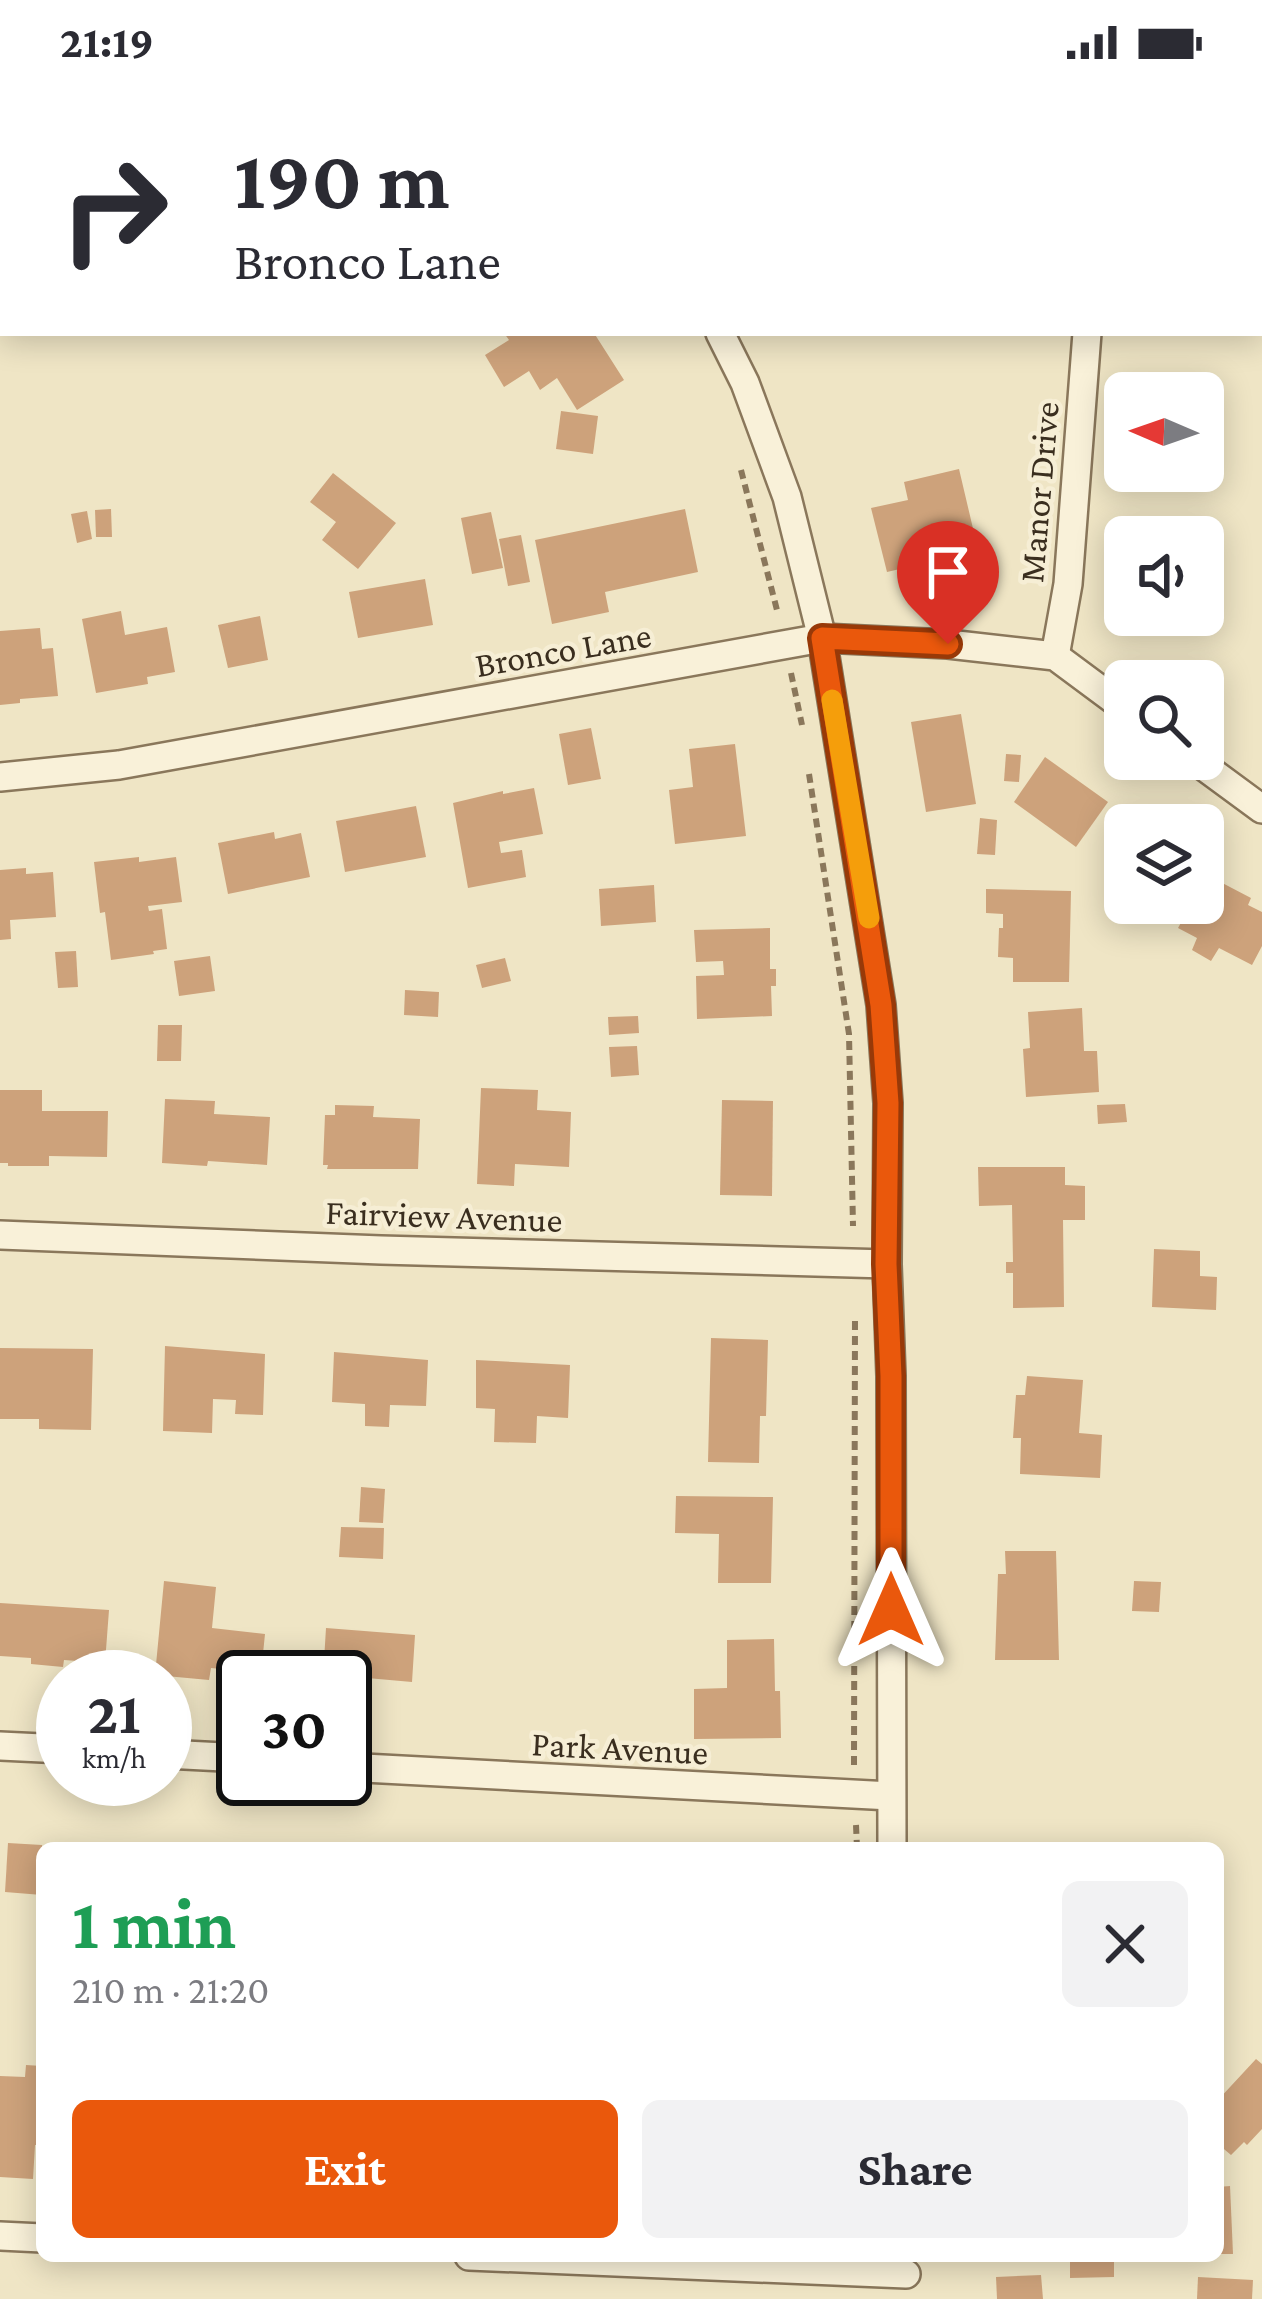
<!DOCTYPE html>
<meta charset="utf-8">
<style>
body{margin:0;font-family:"Crimson Pro",serif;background:#f2f2f3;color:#2b2b33;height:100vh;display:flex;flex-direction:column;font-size:45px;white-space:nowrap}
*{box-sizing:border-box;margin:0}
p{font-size:39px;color:#7c7c81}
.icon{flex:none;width:66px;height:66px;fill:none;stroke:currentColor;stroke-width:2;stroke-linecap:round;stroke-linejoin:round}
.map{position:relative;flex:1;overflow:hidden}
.sheet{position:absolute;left:36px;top:1758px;width:1188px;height:420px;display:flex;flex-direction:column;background:#fff;border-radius:18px;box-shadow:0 6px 30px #0003}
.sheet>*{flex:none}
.top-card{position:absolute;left:0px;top:0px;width:1263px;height:252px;box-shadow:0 6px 30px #0003;background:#fff;color:#2b2b33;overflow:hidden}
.needle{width:78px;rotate:272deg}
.buttons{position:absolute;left:1104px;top:288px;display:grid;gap:24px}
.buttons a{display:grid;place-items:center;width:120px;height:120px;border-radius:18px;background:#fff;box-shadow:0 6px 30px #0003;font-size:60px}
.speed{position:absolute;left:36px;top:1566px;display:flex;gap:24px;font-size:60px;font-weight:700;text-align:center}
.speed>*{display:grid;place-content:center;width:156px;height:156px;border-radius:50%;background:#fff;box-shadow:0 6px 30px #0003;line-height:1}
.speed small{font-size:30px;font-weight:400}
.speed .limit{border:6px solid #111;border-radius:18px;background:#fff;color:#111}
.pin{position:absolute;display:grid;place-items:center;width:102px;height:102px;color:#fff;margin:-123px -51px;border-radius:50% 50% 50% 0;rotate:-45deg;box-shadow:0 0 12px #0007}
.pin .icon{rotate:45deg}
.me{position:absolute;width:132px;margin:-66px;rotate:0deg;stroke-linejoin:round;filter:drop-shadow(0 0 9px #0008)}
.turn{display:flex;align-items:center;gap:42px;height:252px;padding:0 36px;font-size:54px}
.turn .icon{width:156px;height:156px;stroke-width:2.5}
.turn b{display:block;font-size:84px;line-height:102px}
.round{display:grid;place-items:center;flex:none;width:126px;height:126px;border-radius:18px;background:#f2f2f3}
.summary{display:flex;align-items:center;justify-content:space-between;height:204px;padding:0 36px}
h1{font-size:72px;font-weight:700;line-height:90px;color:#1e9e55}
.cta{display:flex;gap:24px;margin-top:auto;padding:24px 36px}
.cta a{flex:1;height:138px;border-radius:18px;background:#ea580c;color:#fff;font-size:48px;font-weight:700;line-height:138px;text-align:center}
.cta a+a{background:#f2f2f3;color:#2b2b33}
.status{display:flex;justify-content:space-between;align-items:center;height:84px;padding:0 60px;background:#fff;direction:ltr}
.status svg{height:33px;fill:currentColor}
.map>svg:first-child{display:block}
.building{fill:#cda27b}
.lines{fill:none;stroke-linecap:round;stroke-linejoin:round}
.street-casing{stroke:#8a775b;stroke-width:32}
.path{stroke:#8a775b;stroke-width:6;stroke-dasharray:9 6;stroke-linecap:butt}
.street{stroke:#f9f1d9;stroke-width:27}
.route-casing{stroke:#983908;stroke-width:30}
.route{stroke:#ea580c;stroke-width:21}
.slow{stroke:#f59e0b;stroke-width:21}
.labels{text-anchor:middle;stroke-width:9;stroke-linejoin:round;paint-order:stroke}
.street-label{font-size:36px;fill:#3a2e1f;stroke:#f6eed5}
</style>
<div class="status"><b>21:19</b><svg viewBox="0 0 49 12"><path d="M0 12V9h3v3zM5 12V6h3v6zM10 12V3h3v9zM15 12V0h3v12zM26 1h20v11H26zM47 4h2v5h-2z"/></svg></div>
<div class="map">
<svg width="1262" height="2215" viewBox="0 0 1262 2215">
<rect width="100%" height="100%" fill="#efe5c5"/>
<g class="building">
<polygon points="504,249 594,249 624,296 577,326 557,294 540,306 529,287 504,303 485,271 509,256"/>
<polygon points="561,327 598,332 593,370 556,365"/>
<polygon points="959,385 983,487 927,501 921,480 887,488 871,424 908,416 904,398"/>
<polygon points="333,389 396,439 358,485 322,456 336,438 310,418"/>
<polygon points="111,425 112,453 96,453 95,426"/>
<polygon points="685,425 698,488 605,508 609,528 552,540 535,456"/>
<polygon points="87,427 92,455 77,459 71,430"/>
<polygon points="491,428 503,484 472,490 461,434"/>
<polygon points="521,451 530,498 508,502 499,455"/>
<polygon points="425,495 433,541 358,554 349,508"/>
<polygon points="121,527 125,551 167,543 175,588 147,593 148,600 96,609 82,535"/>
<polygon points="260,532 268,576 228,584 218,541"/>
<polygon points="40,544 42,565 53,564 58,612 20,615 20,619 0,621 0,547"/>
<polygon points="961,630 976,720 926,728 911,638"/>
<polygon points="591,644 601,695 568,701 559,650"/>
<polygon points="735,660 746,752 675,760 669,706 693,703 689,665"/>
<polygon points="1006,670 1021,671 1019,698 1004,697"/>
<polygon points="1045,673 1108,718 1076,763 1014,718"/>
<polygon points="534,704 543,750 499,758 501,769 522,766 526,793 468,804 453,719 503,707 503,710"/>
<polygon points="416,722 426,773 345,788 336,737"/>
<polygon points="980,734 997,736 995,771 977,770"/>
<polygon points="274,748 275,755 301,749 310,793 228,810 218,759"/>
<polygon points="139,773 139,778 176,773 182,818 148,822 149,827 162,825 167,865 153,867 154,870 111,876 105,828 100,829 94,778"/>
<polygon points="26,784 26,790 53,788 56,833 10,836 11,855 0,856 0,786"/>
<polygon points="1207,791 1251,814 1248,821 1262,828 1262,862 1252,881 1219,864 1211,877 1192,866 1197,854 1178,844 1192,819 1203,819 1203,798"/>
<polygon points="654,801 656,838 601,842 599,805"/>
<polygon points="986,805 1071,807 1069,898 1013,898 1013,874 998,873 999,844 1003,844 1003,830 986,829"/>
<polygon points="770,844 770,885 776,885 776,902 771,902 772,932 697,935 696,892 724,891 723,877 696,878 694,846"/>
<polygon points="76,867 78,903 58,904 55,868"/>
<polygon points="210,872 215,907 179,912 174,877"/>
<polygon points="505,874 511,897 482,904 476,881"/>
<polygon points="405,906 439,908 438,933 404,931"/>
<polygon points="1082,924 1084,967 1097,967 1099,1008 1026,1013 1023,965 1030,964 1028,928"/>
<polygon points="638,932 639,949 609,951 608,933"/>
<polygon points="158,941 182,941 181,977 157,977"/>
<polygon points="637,962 639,991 611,993 609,963"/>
<polygon points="481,1004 538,1006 537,1026 571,1028 569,1083 515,1080 514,1102 477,1100"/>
<polygon points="0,1006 42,1006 42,1027 108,1027 107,1073 49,1072 49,1082 8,1082 8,1079 0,1079"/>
<polygon points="165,1015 215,1017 214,1030 270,1033 267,1081 208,1077 207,1082 162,1079"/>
<polygon points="722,1016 773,1017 772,1112 720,1111"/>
<polygon points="1125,1020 1127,1038 1098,1040 1097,1021"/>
<polygon points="335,1021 374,1022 373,1033 420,1035 418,1085 327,1085 328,1081 323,1081 325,1031 335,1031"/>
<polygon points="978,1083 1065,1083 1065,1101 1085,1102 1085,1136 1063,1136 1064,1223 1013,1224 1013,1189 1006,1189 1006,1178 1013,1178 1012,1121 979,1122"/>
<polygon points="1154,1165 1200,1167 1200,1192 1217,1193 1216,1226 1152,1223"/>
<polygon points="711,1254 768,1256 766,1332 760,1332 759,1379 708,1378"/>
<polygon points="165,1262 265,1270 263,1331 235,1330 236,1316 213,1315 212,1349 163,1347"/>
<polygon points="0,1264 93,1265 91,1346 39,1345 39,1335 0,1335"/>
<polygon points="334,1268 428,1276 426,1322 390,1321 389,1343 365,1342 365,1320 332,1318"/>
<polygon points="476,1276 570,1281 568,1334 537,1332 536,1359 494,1358 495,1325 476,1324"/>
<polygon points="1027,1292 1083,1296 1079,1349 1102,1351 1100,1394 1020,1390 1021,1354 1013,1354 1016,1311 1025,1311"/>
<polygon points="361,1403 385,1405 383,1439 359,1438"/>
<polygon points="676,1412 773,1413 771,1499 718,1499 719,1450 675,1449"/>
<polygon points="341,1443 384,1444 383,1475 339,1473"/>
<polygon points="1005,1467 1056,1467 1059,1576 995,1576 998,1490 1006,1490"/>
<polygon points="164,1497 216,1503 212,1544 265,1550 261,1589 211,1584 209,1596 155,1591"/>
<polygon points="1134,1497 1161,1498 1159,1528 1132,1527"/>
<polygon points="0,1519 109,1526 105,1579 64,1576 63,1583 31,1580 31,1574 0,1572"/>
<polygon points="326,1544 415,1551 412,1598 367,1594 367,1600 345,1598 345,1593 323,1593"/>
<polygon points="774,1555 775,1607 780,1607 781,1654 694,1655 694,1605 727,1604 727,1556"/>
<polygon points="8,1759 42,1761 42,1811 5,1808"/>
<polygon points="1256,1975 1262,1980 1262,2045 1247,2061 1244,2058 1231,2071 1218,2060 1218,2016"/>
<polygon points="26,1981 42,1982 42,2061 35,2061 33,2095 0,2093 0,1992 25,1993"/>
<polygon points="1230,2102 1233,2170 1218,2170 1218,2103"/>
<polygon points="1070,2172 1114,2172 1114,2193 1070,2194"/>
<polygon points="1041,2191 1043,2215 997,2215 996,2193"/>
<polygon points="1198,2193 1253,2196 1252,2215 1197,2215"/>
</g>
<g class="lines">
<defs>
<g id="street">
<polyline points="565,0 567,3"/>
<polyline points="1109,3 1110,0"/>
<polyline points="720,249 745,299 787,413 822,554 881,921 888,1019 887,1180 891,1292 892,1764"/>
<polyline points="1055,572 1068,500 1087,249"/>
<polyline points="1194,675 1262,725"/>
<polyline points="0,693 119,681 822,554 948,560 1055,572 1125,624"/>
<polyline points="0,1151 381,1166 887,1180"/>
<polyline points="0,1662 63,1665"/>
<polyline points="165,1670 243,1674"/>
<polyline points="345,1683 891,1712"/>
<polyline points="0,2152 42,2154"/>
<polyline points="469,2172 906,2190"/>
</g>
</defs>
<use href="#street" class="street-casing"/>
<g class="path">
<polyline points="159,0 161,3"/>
<polyline points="523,0 525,3"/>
<polyline points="0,169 3,168"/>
<polyline points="741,386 778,530"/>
<polyline points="791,589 802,641"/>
<polyline points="809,690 849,950 853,1142"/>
<polyline points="854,1681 855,1234"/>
<polyline points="856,1741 857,1764"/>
</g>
<use href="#street" class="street"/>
</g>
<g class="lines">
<defs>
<polyline id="route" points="891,1526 891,1292 886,1180 888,1019 881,921 822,554 948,560"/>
</defs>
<use href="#route" class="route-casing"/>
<use href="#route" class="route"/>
<polyline class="slow" points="832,616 869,834"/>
</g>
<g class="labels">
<g class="street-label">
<text transform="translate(1038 408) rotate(-85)" y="13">Manor Drive</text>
<text transform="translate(563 565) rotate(-10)" y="13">Bronco Lane</text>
<text transform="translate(444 1131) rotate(2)" y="13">Fairview Avenue</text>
<text transform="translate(620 1663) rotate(3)" y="13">Park Avenue</text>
</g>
</g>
</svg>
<div class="buttons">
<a><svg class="needle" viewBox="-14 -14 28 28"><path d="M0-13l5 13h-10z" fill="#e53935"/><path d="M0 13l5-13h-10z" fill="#7c7c81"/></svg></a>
<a><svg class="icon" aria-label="sound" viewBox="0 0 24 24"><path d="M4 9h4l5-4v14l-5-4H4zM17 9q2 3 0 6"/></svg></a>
<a><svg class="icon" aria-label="search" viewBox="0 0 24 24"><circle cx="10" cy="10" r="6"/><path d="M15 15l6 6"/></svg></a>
<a><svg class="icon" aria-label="layers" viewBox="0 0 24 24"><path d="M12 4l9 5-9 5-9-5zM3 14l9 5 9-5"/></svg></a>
</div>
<div class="speed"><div>21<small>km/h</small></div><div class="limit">30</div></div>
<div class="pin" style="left:948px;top:560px;background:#d93025"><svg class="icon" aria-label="arrive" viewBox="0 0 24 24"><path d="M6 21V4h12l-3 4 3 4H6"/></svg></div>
<svg class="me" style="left:891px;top:1526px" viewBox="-20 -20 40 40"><path d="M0-17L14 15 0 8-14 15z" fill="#ea580c" stroke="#fff" stroke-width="4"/></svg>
<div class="top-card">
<div class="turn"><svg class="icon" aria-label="right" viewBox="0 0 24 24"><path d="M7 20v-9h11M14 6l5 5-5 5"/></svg><div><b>190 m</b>Bronco Lane</div></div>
</div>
<section class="sheet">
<div class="summary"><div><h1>1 min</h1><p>210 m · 21:20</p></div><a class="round"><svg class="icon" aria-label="close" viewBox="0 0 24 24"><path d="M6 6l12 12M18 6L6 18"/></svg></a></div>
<div class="cta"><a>Exit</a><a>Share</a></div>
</section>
</div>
